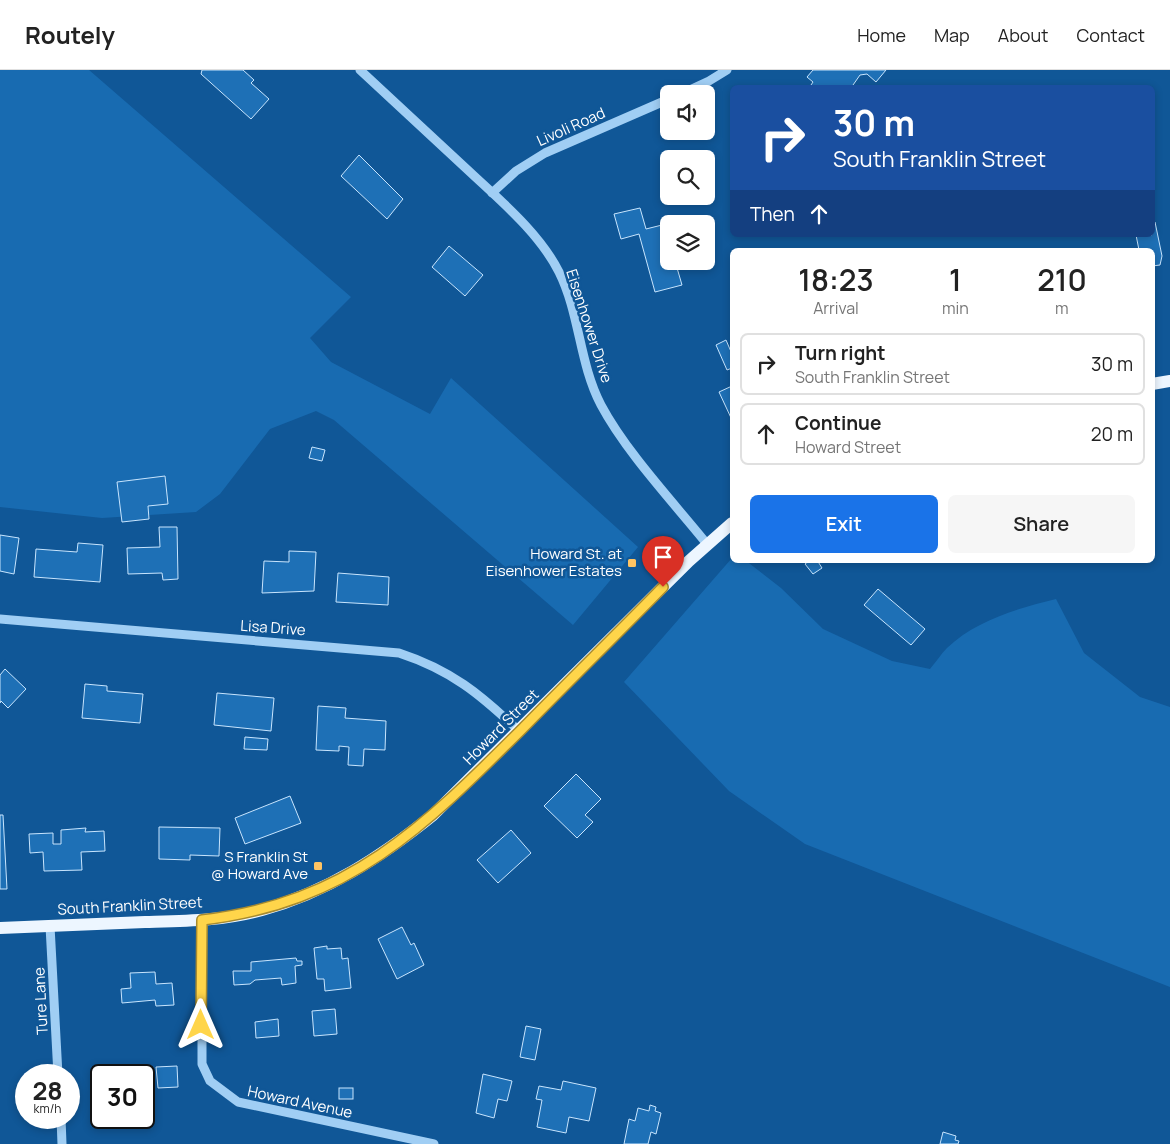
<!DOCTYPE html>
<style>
body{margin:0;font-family:Manrope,sans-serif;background:#f6f6f6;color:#222;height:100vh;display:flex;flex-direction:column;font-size:19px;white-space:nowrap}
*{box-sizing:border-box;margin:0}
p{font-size:16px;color:#767676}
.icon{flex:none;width:28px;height:28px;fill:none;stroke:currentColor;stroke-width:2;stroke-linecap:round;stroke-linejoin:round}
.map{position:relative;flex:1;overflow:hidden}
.drawer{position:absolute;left:730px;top:178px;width:425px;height:315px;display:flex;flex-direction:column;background:#fff;border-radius:8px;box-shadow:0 2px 8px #0003}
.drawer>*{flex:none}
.hud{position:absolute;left:730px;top:15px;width:425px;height:152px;border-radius:8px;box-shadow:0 2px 8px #0003;background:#1a4fa0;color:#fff;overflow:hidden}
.fabs{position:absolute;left:660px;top:15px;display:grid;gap:10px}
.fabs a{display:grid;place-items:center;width:55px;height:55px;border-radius:8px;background:#fff;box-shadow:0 2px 8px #0003;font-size:25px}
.speed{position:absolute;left:15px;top:994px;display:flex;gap:10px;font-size:25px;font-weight:700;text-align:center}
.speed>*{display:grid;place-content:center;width:65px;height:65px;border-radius:50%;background:#fff;box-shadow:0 2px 8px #0003;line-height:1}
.speed small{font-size:12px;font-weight:400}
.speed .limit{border:2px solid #111;border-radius:8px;background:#fff;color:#111}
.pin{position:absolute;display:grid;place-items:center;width:42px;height:42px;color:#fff;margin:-51px -21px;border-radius:50% 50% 50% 0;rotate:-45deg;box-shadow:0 0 5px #0007}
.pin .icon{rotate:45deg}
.me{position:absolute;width:55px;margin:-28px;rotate:0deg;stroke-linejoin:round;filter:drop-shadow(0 0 4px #0008)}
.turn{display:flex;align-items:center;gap:18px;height:105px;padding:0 20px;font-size:22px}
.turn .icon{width:65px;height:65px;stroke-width:2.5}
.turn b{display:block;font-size:35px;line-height:42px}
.then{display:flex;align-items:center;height:48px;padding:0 20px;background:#0003;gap:10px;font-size:19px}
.eta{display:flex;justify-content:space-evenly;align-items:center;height:85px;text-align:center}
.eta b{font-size:30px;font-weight:600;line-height:35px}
.button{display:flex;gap:10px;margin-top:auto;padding:10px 20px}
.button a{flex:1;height:58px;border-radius:8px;background:#1a73e8;color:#fff;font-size:20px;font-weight:600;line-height:58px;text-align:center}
.button a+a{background:#f6f6f6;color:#222}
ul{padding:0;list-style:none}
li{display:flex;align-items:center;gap:15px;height:62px;margin:0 10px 8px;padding:0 10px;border:2px solid #e0e0e0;border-radius:8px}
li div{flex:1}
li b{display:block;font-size:19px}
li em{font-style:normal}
header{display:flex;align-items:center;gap:30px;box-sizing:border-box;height:70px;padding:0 25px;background:#fff;border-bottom:1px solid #e0e0e0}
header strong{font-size:24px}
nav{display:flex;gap:28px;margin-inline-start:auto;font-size:18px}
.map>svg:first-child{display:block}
.green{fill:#186bb1}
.building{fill:#1e70b6;stroke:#c8e5fe}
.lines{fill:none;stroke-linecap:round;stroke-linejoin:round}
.minor{stroke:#a0cef4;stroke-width:9}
.major{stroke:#edf6ff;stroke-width:12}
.route-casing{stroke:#a68a30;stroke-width:12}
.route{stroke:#ffd54a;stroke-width:9}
.poi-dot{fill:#ffc463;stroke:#105797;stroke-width:2}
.labels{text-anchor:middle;stroke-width:5;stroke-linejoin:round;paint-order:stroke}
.street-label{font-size:15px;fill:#fff;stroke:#105797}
.poi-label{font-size:15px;fill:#fff;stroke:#105797;text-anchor:end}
</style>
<header>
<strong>Routely</strong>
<nav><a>Home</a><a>Map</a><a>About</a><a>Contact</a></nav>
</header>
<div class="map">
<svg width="1170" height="1074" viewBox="0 0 1170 1074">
<rect width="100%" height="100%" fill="#105797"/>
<g class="green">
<polygon points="0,0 89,0 351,227 310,268 331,292 430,344 451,308 638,477 573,555 334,350 316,341 270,359 220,424 196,442 102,448 0,437"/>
<path d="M732 488 745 490 781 518 823 559 892 591 930 599C936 592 941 584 947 578 976 550 1019 538 1056 529L1084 583 1140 627 1170 637V917L805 774 729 721 624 612Z"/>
</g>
<g class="building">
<polygon points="202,0 243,0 254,10 251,13 269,29 251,49 201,4"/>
<polygon points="813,0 886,0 876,12 867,4 860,5 853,15 855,18 809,18 813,12 807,7"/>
<polygon points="359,85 403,129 387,149 341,106"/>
<polygon points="640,138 646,159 666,154 669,165 669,191 675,191 682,215 655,222 639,164 621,169 614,144"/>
<polygon points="1155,152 1162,186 1160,195 1152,196 1152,180 1139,180 1136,165 1152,165 1152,153"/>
<polygon points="449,176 483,205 465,226 432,197"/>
<polygon points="726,270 732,284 732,298 727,300 716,275"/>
<polygon points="732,316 732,350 719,322"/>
<polygon points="312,377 325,380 322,391 309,388"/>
<polygon points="165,406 168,434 148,436 149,449 122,452 117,412"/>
<polygon points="159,457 177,457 178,509 163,510 162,503 128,504 127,478 160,477"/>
<polygon points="0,465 19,468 14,504 0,501"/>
<polygon points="78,473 103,475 100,512 34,507 36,479 77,482"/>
<polygon points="289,481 316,482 314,521 262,523 264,491 289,492"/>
<polygon points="810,490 817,490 822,498 813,504 805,494"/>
<polygon points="338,503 389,507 388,535 336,532"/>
<polygon points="878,519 925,559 911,575 864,535"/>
<polygon points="5,599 26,619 8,638 1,631 0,633 0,605"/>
<polygon points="85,614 107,616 107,621 143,624 140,653 82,648"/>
<polygon points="217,623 274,628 271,661 214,655"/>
<polygon points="318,636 346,638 345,648 386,651 385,680 364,679 363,696 348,695 349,677 339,676 339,681 316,680"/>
<polygon points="245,667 268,669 267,680 244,679"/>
<polygon points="576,704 601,729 585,745 593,752 577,768 544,736"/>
<polygon points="290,726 301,753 245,774 235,748"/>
<polygon points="0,745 3,745 7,819 0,819"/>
<polygon points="159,757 220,758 219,786 190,785 190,790 159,789"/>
<polygon points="86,758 85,762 104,761 105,781 81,782 82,800 44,801 43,782 30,783 29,764 53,763 53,774 61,774 61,760"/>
<polygon points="511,760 531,783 498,813 477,790"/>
<polygon points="402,857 411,875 414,873 424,895 397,909 378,869"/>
<polygon points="327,876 327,879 341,878 342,889 348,888 351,918 325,921 324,909 317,909 314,878"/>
<polygon points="296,888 297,891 302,891 302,895 295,896 296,913 282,915 281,908 255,910 250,914 234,915 233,901 251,901 251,892"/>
<polygon points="155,902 156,914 172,913 174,935 156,936 155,930 122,933 121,919 131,918 130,903"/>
<polygon points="335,939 337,964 314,966 312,941"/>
<polygon points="278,949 279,966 256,968 255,952"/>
<polygon points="526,956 541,959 535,990 520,987"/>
<polygon points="177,996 178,1017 158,1018 156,997"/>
<polygon points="483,1004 512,1011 507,1031 498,1029 494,1048 476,1043"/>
<polygon points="563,1011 596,1018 589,1051 569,1047 566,1063 537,1057 542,1030 536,1029 539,1016 561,1020"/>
<rect x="339" y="1018" width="14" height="11"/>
<polygon points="650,1035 656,1037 655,1041 661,1043 656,1064 651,1062 648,1074 624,1074 629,1049 635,1051 638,1038 649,1041"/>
<polygon points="943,1062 956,1066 955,1070 959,1071 958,1074 940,1074"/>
</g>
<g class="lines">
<g class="minor">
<path d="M360 0C397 34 434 69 471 103 502 132 540 164 559 202 580 244 579 293 601 335 626 382 674 433 707 474"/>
<polyline points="681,24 709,11 727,0"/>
<polyline points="492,123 516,101 545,83 669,29"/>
<path d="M0 549 399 583C451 600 480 624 519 661"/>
<polyline points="202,850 202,994 210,1011 238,1032 434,1074"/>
<polyline points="50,856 58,1005"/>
<polyline points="61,1048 62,1074"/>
</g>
<g class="major">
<polyline points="1152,314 1170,311"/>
<path d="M0 858C48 856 96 854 145 852 183 851 224 851 262 840 327 822 381 787 433 745L689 491 732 453"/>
</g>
</g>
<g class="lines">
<defs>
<path id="route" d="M201 955 202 850C350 833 427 754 527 654 572 608 618 563 663 517"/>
</defs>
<use href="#route" class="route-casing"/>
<use href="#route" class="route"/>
</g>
<g class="poi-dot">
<rect x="627" y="488" width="10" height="10" rx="2.5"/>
<rect x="313" y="791" width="10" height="10" rx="2.5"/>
</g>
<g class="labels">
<g class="street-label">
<text transform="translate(571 57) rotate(-24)" y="5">Livoli Road</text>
<text transform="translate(589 256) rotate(72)" y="5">Eisenhower Drive</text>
<text transform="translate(273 558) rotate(4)" y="5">Lisa Drive</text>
<text transform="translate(501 657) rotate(-45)" y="5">Howard Street</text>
<text transform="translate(130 836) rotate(-3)" y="5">South Franklin Street</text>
<text transform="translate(41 931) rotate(-93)" y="5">Ture Lane</text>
<text transform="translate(300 1032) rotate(12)" y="5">Howard Avenue</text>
</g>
<g class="poi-label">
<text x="622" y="489">Howard St. at<tspan x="622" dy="17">Eisenhower Estates</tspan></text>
<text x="308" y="792">S Franklin St<tspan x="308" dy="17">@ Howard Ave</tspan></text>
</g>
</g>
</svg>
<div class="fabs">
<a><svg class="icon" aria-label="sound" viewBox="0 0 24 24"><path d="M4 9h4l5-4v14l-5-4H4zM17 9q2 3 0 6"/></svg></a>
<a><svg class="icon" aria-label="search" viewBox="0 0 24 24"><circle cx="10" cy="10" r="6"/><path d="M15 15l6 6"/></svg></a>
<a><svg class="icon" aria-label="layers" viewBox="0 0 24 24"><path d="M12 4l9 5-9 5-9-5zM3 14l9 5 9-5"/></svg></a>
</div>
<div class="speed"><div>28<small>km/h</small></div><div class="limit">30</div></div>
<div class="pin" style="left:663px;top:517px;background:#d93025"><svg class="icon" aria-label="arrive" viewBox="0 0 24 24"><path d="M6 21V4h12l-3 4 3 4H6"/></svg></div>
<svg class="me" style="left:201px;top:955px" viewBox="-20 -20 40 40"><path d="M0-17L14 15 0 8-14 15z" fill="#ffd54a" stroke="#fff" stroke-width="4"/></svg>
<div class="hud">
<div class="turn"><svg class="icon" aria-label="right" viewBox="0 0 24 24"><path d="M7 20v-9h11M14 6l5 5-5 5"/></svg><div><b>30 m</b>South Franklin Street</div></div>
<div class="then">Then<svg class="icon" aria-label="ahead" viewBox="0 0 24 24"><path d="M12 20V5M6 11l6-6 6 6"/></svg></div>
</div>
<section class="drawer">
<div class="eta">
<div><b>18:23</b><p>Arrival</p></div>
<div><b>1</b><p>min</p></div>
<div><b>210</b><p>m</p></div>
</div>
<ul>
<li><svg class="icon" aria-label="right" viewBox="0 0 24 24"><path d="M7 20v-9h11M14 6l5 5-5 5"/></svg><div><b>Turn right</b><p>South Franklin Street</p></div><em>30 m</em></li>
<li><svg class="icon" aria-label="ahead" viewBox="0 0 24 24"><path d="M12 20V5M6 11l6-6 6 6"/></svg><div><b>Continue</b><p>Howard Street</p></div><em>20 m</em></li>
</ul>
<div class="button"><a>Exit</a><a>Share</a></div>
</section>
</div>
